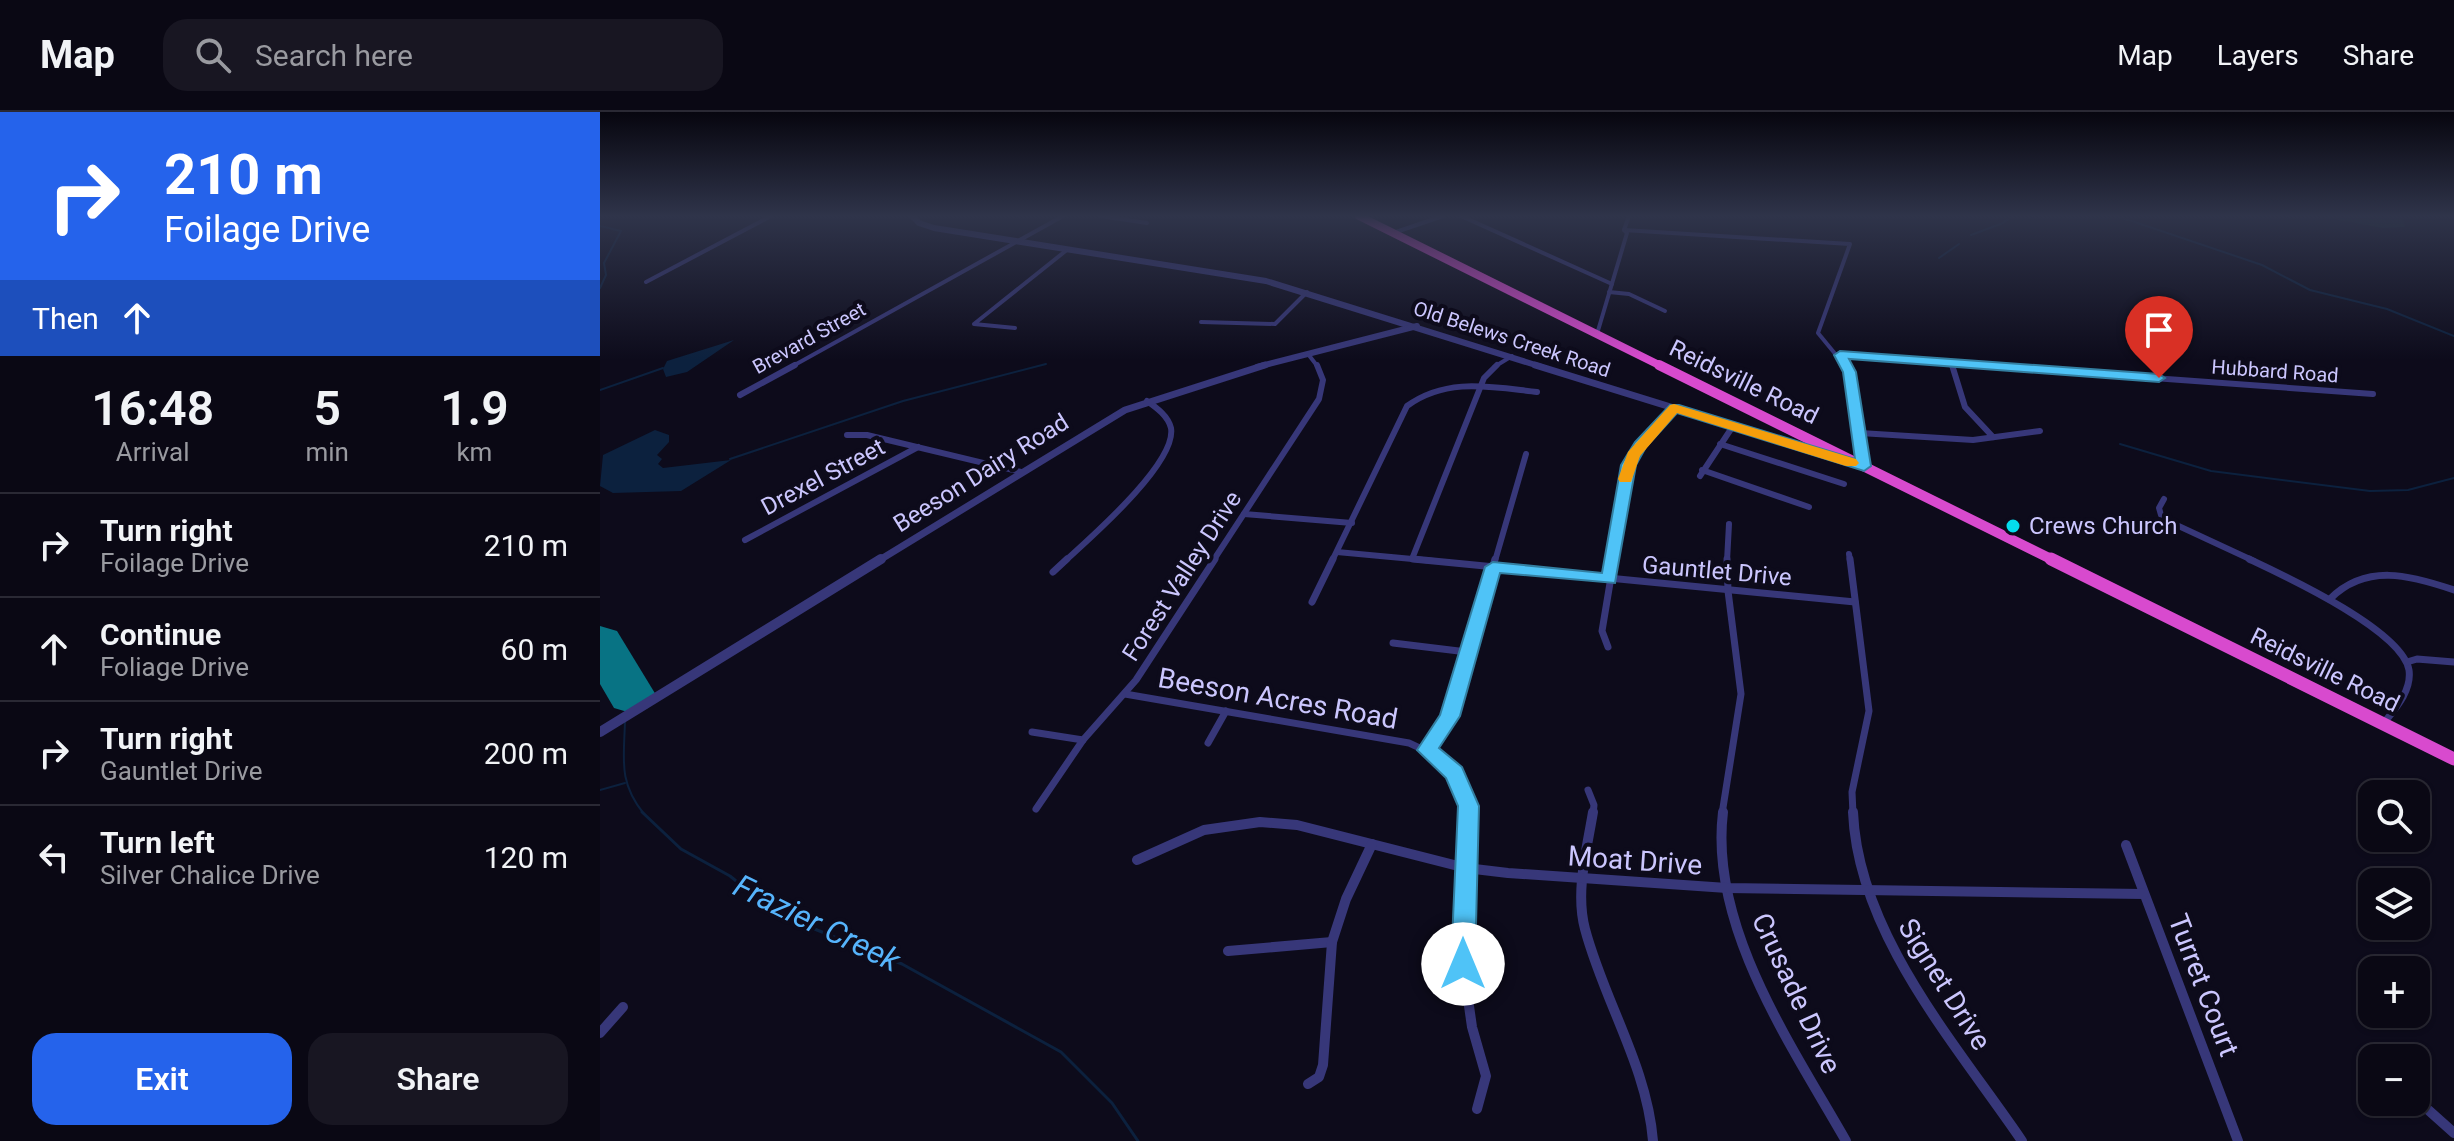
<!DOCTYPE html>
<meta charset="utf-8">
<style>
body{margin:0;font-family:Roboto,sans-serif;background:#181622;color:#f1f3f6;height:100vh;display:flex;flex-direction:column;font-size:30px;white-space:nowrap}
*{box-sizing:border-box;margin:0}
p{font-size:26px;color:#999aa0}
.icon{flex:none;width:44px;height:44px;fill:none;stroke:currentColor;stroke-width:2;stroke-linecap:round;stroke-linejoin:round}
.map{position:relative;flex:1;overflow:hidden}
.details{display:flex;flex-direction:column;background:#0a0814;width:600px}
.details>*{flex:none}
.hud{background:#2563eb;color:#fff;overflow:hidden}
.controls{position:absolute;left:1758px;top:668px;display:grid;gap:16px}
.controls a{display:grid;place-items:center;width:72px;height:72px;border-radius:16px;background:#0a0814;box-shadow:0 2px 6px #0004,0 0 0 2px #2a2934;font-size:40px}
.pin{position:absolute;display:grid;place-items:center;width:68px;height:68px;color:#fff;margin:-82px -34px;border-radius:50% 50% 50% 0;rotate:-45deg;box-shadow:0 0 8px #0007}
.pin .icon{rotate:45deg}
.me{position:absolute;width:88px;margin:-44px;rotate:0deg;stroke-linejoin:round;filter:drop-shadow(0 0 6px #0008)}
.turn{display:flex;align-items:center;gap:28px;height:168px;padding:0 32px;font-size:36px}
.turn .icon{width:104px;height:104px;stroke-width:2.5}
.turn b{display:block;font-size:56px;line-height:68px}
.then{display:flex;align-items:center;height:76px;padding:0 32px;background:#0003;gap:16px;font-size:30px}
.eta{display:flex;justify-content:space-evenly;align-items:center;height:136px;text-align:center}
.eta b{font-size:48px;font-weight:600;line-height:56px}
.primary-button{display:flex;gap:16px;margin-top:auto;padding:16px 32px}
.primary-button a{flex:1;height:92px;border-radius:24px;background:#2563eb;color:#fff;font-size:32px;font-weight:600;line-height:92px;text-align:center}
.primary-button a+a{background:#181622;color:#f1f3f6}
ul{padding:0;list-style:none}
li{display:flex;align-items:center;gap:24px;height:104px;padding:0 32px;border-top:2px solid #2a2934}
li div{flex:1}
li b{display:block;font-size:30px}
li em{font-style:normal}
header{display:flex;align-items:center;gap:48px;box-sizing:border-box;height:112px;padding:0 40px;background:#0a0814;border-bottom:2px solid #2a2934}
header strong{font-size:38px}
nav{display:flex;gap:44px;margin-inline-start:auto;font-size:28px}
.search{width:560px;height:72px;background:#181622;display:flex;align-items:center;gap:20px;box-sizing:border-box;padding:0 28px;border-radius:24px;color:#999aa0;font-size:30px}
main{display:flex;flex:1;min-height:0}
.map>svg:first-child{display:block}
.green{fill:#0e2523}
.water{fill:#0c213e}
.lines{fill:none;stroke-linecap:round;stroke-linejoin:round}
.stream-far1{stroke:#0c213e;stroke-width:2}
.stream{stroke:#0c213e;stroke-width:3}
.runway{fill:#087384;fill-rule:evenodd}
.minor-far3{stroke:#373779;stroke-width:4}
.minor-far2{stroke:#373779;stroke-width:6}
.minor-far1{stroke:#373779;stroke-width:7}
.minor{stroke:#373779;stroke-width:10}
.tertiary-far2{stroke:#373779;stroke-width:6}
.tertiary-far1{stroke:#373779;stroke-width:7}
.tertiary{stroke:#373779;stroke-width:10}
.trunk-far2{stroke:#d84ace;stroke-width:8}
.trunk-far1{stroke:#d84ace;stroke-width:10}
.trunk{stroke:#d84ace;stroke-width:13}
.route{fill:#4fc3f7;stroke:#337fa1;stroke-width:2}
.slow{fill:#f59e0b}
.poi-dot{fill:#04dbec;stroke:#0d0b1b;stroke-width:3}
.labels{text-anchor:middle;stroke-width:8;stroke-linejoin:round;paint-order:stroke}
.far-street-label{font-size:20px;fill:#cbc6fe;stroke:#0d0b1b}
.street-label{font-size:24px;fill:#cbc6fe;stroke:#0d0b1b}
.poi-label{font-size:24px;fill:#cbc6fe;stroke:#0d0b1b;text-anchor:start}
.near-street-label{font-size:28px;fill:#cbc6fe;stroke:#0d0b1b}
.near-water-label{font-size:32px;font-style:italic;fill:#56b4fc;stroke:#0d0b1b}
</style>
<header>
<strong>Map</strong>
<div class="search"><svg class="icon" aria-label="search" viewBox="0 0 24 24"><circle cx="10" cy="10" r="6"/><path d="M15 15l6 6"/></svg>Search here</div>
<nav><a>Map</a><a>Layers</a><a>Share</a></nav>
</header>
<main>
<section class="details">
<div class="hud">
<div class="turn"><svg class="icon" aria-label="right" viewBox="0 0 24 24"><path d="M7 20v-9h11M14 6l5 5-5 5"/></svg><div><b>210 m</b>Foilage Drive</div></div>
<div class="then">Then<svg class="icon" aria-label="ahead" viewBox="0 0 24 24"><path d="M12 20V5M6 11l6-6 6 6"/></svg></div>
</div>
<div class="eta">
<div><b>16:48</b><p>Arrival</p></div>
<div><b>5</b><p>min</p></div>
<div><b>1.9</b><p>km</p></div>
</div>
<ul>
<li><svg class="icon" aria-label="right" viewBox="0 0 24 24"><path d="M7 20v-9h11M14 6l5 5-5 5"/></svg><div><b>Turn right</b><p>Foilage Drive</p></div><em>210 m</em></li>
<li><svg class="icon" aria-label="ahead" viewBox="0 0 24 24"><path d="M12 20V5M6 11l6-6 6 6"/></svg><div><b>Continue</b><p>Foliage Drive</p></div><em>60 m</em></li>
<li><svg class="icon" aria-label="right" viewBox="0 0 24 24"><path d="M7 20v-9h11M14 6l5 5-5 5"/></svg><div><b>Turn right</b><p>Gauntlet Drive</p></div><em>200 m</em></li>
<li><svg class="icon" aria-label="left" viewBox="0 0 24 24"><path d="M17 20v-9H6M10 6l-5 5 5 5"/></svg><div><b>Turn left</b><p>Silver Chalice Drive</p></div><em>120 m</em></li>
</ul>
<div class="primary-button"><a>Exit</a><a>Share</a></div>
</section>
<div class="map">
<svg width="1854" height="1029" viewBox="0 0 1854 1029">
<rect width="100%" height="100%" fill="#0d0b1b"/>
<polygon class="green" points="1717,104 1802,104 1805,115 1783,116"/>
<g class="water">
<polygon points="134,228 87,260 66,265 63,257 67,249"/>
<polygon points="55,318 69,323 69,330 57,343 62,347 58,352 63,356 131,348 81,379 13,381 0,374 3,343"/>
</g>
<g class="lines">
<g class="stream-far1">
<polyline points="1517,104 1662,153 1710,178 1787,197 1854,224"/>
<polyline points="0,114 21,119 4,151 6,163 0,176"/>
<polyline points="1371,123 1403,111 1412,104"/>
<polyline points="1339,146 1359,132"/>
<polyline points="0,278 63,256"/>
<polyline points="1520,332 1611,359 1770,379 1808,378 1854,366"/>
<polyline points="130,347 303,289 446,252"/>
<polyline points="0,528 27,560 25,598"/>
<path d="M25 609C24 647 18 670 44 702"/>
<polyline points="0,678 25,671"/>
</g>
<polyline class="stream" points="42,700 81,737 130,764 163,791 212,816 302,852 461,940 512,991 538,1029"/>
<polygon class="runway" points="0,514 17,519 56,583 48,596 31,601 14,596 0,572"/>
<g class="minor-far3">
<polyline points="501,104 547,111"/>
<polyline points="861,104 1012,172"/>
<polyline points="1024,118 1250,132 1218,221 1246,255"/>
<polyline points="793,121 843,104"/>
<polyline points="46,170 171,104"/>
<polyline points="1009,180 1029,182 1065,199"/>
<polyline points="601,210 675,212 707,180"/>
<polyline points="415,216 374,212 468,137"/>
<polyline points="997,222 1027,121 1024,118 1029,104"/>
<polyline points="708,242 718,255"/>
<polyline points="1240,243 1401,255"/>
<polyline points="1351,251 1352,255"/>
<polyline points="191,255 463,104"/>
<polyline points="894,255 912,244"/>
</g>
<g class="minor-far2">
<polyline points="1245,253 1256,289 1264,354"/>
<polyline points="1352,253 1365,295 1393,325"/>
<polyline points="1374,253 1773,282"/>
<polyline points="140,283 195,253"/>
<polyline points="1260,321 1373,328 1440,319"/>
<polyline points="247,323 267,323 421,360"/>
<polyline points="1120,332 1244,372"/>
<polyline points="1102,358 1209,395"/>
<polyline points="1100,364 1133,314"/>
<polyline points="1564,387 1559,396 1561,403 1570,410 1654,449"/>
<polyline points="644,402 752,411"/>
<polyline points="145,428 318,335"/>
<polyline points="737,440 834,449"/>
<polyline points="1249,442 1250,449"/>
<polyline points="812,447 884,266 897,253"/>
<path d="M465 449C489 427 577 351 571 316 568 304 557 296 547 289"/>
<polyline points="613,449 719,287 723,268 717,253"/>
<path d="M732 449 807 294C847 265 891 275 937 280"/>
<polyline points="895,449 926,342"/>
<polyline points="1013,449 1029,353 1040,333 1074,296"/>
<polyline points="1127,449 1129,412"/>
</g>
<g class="minor-far1">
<polyline points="813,447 1255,490"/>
<polyline points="1250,447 1269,599 1252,680 1253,702"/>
<path d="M1649 447C1685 464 1802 518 1809 558 1812 579 1795 597 1783 612"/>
<polyline points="453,460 467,447"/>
<path d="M1730 487C1766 451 1810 463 1854 478"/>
<polyline points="712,490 733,447"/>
<polyline points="793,531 867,540"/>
<polyline points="1008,535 1002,519 1014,447"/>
<polyline points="1807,550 1817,547 1854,550"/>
<path d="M525 582 809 631C842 645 863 666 869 702"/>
<polyline points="432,620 483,628"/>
<polyline points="608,631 626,599"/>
<polyline points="827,638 850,604 895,447"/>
<polyline points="988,678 994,693 993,702"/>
<polyline points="436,697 483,628 536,568 615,447"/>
<polyline points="1122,702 1141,582 1128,479 1127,447"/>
</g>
<g class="minor">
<polyline points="869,700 863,852 872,915 886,964 877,997"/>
<path d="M993 700C987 737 975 780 985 817 1004 889 1047 954 1053 1029"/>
<path d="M1123 700C1109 815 1192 934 1246 1029"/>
<path d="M1253 700C1258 822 1356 932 1422 1029"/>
<polyline points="1526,733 1638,1029"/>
<polyline points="537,748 604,718 660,710 697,713 866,756 908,761 1127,776 1544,782"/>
<polyline points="628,839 732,830"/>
<polyline points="0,921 23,895"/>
<polyline points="708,972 719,965 723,953 732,830 746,787 772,732"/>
<polyline points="1816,987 1854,1021"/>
</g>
<g class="tertiary-far2">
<polyline points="312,104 319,111 334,116 666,169 942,255"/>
<polyline points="657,255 817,214"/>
</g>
<g class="tertiary-far1">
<polyline points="935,253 1245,349"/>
<polyline points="278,449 525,298 665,253"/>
</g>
<polyline class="tertiary" points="0,620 281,447"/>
<polyline class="trunk-far2" points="759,104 1063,255"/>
<polyline class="trunk-far1" points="1059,253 1455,449"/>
<polyline class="trunk" points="1451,447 1854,647"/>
</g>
<linearGradient id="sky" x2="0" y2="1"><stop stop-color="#07060f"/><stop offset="0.42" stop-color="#2f344a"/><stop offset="1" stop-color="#2f344a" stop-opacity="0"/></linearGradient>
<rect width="1854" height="248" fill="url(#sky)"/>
<polygon class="route" points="1240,239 1559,262 1565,266 1559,270 1249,247 1256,260 1271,354 1264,359 1077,301 1046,335 1036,353 1015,471 900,461 860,604 839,636 862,655 879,694 875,852 872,860 863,863 854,860 851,852 858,694 846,666 817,638 840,603 885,455 893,450 1002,461 1021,353 1035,330 1070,293 1079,293 1255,347 1243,260 1234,243"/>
<polygon class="slow" points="1074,292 1256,347 1259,351 1256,354 1246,354 1077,301 1040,344 1031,370 1020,370 1018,367 1028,340 1070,293"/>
<circle class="poi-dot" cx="1413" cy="414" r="8"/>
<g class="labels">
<g class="far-street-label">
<text transform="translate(209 226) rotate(-29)" y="7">Brevard Street</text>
<text transform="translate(912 227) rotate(18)" y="7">Old Belews Creek Road</text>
<text transform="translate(1675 259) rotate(4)" y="7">Hubbard Road</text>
</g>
<g class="street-label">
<text transform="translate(1144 270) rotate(26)" y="8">Reidsville Road</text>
<text transform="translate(381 361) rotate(-32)" y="8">Beeson Dairy Road</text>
<text transform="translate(223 365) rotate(-28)" y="8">Drexel Street</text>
<text transform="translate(1117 459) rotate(5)" y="8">Gauntlet Drive</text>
<text transform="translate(582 464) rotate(-57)" y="8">Forest Valley Drive</text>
<text transform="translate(1725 558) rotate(26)" y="8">Reidsville Road</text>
</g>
<g class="poi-label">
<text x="1429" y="422">Crews Church</text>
</g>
<g class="near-street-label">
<text transform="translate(678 586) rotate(10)" y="10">Beeson Acres Road</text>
<text transform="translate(1035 748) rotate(4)" y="10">Moat Drive</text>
<text transform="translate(1345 872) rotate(58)" y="10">Signet Drive</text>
<text transform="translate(1604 873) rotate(69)" y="10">Turret Court</text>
<text transform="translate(1197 881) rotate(65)" y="10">Crusade Drive</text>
</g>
<g class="near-water-label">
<text transform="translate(217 811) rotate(26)" y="11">Frazier Creek</text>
</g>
</g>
</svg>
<div class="controls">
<a><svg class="icon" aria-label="search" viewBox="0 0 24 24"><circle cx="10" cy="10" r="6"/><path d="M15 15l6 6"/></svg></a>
<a><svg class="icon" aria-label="layers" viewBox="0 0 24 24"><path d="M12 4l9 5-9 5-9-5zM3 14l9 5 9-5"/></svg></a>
<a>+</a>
<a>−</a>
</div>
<div class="pin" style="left:1559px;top:266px;background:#d93025"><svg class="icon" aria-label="arrive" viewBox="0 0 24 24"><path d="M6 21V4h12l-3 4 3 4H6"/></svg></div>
<svg class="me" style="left:863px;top:852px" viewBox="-20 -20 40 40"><circle r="19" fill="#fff"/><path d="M0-13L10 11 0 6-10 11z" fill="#4fc3f7"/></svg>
</div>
</main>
